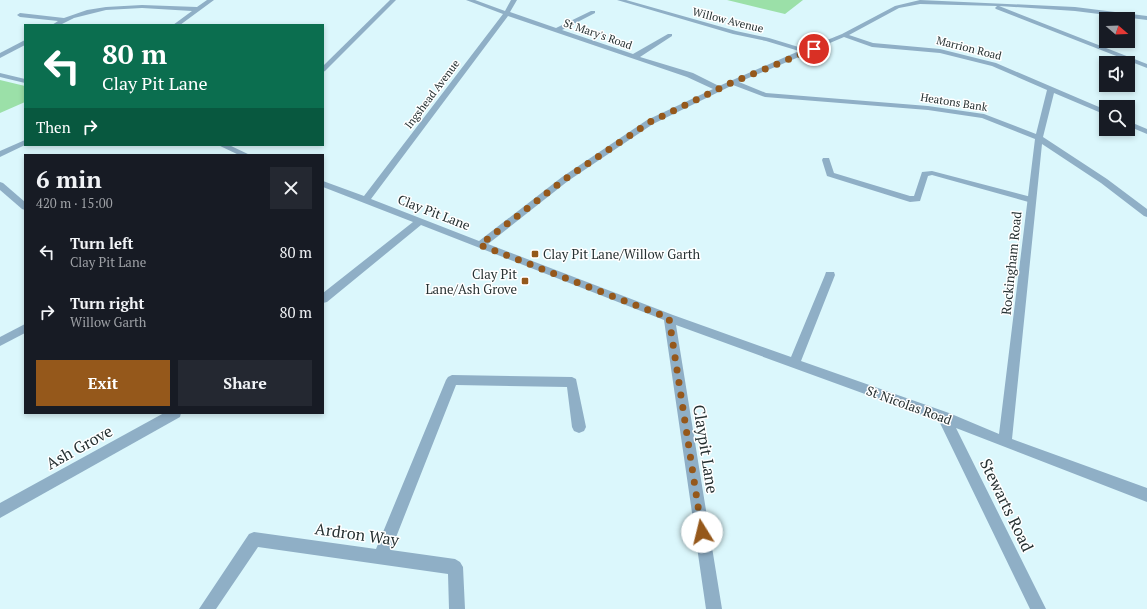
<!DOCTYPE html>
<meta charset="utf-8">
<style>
body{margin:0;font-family:"PT Serif",serif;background:#242831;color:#f1f3f6;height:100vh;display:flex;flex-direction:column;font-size:15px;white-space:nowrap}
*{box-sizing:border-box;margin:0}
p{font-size:13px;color:#9ea1a6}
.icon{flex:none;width:22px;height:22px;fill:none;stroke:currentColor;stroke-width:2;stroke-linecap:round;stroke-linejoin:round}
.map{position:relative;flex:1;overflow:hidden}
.details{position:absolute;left:24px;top:154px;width:300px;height:260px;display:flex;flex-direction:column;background:#171b24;border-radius:0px;box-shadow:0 2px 6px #0003}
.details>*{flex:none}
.banner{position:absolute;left:24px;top:24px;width:300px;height:122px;border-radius:0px;box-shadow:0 2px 6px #0003;background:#0b6e4f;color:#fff;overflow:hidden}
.needle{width:26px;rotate:109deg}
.buttons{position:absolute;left:1099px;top:12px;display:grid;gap:8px}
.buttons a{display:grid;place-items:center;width:36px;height:36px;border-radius:0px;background:#171b24;box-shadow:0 2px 6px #0003;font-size:20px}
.pin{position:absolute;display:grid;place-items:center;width:34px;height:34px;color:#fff;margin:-17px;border:2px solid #fff;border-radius:50%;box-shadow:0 1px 4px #0007}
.me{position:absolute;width:44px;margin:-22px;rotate:351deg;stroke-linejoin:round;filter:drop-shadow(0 0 3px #0008)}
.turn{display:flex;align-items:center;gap:14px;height:84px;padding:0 12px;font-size:18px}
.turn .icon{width:52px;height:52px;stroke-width:2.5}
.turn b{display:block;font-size:28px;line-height:34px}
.then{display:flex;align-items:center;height:38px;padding:0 12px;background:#0003;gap:8px;font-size:15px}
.round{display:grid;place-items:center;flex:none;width:42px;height:42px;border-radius:0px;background:#242831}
.summary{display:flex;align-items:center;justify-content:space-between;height:68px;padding:0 12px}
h1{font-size:24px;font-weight:700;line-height:30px}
.action{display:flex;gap:8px;margin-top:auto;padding:8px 12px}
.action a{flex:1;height:46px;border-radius:0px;background:#95581b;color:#fff;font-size:16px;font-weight:700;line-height:46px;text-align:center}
.action a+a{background:#242831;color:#f1f3f6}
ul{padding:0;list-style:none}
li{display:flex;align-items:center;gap:12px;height:60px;padding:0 12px}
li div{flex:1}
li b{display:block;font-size:15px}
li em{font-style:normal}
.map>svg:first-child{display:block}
.green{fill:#9be0a8}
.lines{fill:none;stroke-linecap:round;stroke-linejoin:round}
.service{fill:#8fafc6;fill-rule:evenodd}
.minor{fill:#8fafc6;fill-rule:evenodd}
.route{stroke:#95581b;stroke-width:7;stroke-dasharray:0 12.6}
.poi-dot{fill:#95581b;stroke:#fff;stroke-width:1.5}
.labels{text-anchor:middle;stroke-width:3;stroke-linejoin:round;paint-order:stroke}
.far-street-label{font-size:11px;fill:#263132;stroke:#fff}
.street-label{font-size:13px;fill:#263132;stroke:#fff}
.poi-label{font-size:13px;fill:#263132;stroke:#fff;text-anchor:start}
.near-street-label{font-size:16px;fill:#263132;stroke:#fff}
</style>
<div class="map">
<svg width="1147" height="609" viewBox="0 0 1147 609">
<rect width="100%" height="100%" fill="#dbf7fc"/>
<g class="green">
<polygon points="727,0 803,0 785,14"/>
<polygon points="0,80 25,86 25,102 0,113"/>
</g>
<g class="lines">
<g class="service">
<polygon points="0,73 25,79 25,83 0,77"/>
<polygon points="823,158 829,158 834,173 910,196 914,196 922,172 932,171 1035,198 1036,200 1032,203 932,175 928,176 920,201 910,202 827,176 822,160"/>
</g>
<g class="minor">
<polygon points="207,0 214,0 180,25 173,25 192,11 142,8 106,10 74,18 60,25 52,25 58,21 20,17 17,15 20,13 64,18 87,10 106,7 142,5 197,7"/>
<polygon points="390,0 396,0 325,71 323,72 323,66"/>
<path d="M466 0H475L505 11 511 0H517L510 12 556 28 591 11H595V13L562 30 633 54 668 34H672V36L640 57 693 73 719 86 799 51 766 41 733 34 617 0H626L736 31 769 38 805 49 842 34 895 6 920 0 1075 7 1147 16V20L1075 11 999 6 1147 64V68L996 9 995 8 997 6 920 4 899 8 849 35 873 43 940 49 996 63 1106 110V115L1054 93 1043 137 1107 179 1147 209V217L1144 216 1101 183 1042 144 1012 439 1147 488V502L956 428 1046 609H1030L939 421 676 325 722 609H706L664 320 421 225 327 302 323 303V293L413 222 323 187V181L364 196 503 14ZM508 16 687 77 713 89 647 120 562 177 479 241 371 199ZM844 37 872 47 940 53 992 66 1047 90 1036 134 984 114 928 106 766 93 739 82 806 54 810 53 811 51ZM733 85 765 97 928 110 982 118 1035 139 999 434 949 413 801 361 835 275 834 272H826L825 275 791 357 673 315 488 244 568 181 653 124Z"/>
<polygon points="25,40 25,45 0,58 0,53"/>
<polygon points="1128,121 1147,129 1147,134 1128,126"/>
<polygon points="25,140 25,145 0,157 0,151"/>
<polygon points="218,145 229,145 250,155 239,155"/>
<polygon points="0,182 3,183 25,202 25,210 22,209 0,190"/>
<polygon points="25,324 25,333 0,346 0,337"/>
<polygon points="452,375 572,377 576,379 586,427 584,431 579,433 574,431 572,427 567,387 456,385 391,550 455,559 460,562 463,567 465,609 449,609 448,574 258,547 216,609 199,609 249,534 254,532 376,549 446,380 448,377"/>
<polygon points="164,413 181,413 180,417 0,518 0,503"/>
</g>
</g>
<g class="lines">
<polyline class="route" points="702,532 669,318 480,245 565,179 650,122 733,82 814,49"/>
</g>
<g class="poi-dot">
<rect x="531" y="250" width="8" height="8" rx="2"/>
<rect x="521" y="277" width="8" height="8" rx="2"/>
</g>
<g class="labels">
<g class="far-street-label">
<text transform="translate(728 20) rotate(14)" y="4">Willow Avenue</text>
<text transform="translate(598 34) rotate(19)" y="4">St Mary's Road</text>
<text transform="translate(969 48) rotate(14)" y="4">Marrion Road</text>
<text transform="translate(432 94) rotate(-53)" y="4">Ingshead Avenue</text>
<text transform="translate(954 102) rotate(9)" y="4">Heatons Bank</text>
</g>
<g class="street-label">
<text transform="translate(434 212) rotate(21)" y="5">Clay Pit Lane</text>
<text transform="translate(1011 263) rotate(-84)" y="5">Rockingham Road</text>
<text transform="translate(909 405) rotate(20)" y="5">St Nicolas Road</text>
</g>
<g class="poi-label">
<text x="543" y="259">Clay Pit Lane/Willow Garth</text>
<text x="517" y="279" text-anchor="end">Clay Pit<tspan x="517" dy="15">Lane/Ash Grove</tspan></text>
</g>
<g class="near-street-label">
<text transform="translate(79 447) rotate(-29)" y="6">Ash Grove</text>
<text transform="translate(706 449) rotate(81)" y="6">Claypit Lane</text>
<text transform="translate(1007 505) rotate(64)" y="6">Stewarts Road</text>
<text transform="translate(357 534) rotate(8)" y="6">Ardron Way</text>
</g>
</g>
</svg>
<div class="buttons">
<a><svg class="needle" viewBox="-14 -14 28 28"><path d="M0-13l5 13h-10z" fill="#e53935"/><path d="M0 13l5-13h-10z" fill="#9ea1a6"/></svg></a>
<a><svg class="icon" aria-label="sound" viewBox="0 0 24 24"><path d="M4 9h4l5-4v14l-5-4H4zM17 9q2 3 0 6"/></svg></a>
<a><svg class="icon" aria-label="search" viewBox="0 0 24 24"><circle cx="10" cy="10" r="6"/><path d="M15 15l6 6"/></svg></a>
</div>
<div class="pin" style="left:814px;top:49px;background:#d93025"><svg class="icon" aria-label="arrive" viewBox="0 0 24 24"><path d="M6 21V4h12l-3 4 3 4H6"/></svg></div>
<svg class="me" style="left:702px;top:532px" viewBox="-20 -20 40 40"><circle r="19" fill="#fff"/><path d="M0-13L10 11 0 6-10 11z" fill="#95581b"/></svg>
<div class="banner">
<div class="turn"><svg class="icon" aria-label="left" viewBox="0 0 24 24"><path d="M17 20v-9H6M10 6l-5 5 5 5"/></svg><div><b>80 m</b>Clay Pit Lane</div></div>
<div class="then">Then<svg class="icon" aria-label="right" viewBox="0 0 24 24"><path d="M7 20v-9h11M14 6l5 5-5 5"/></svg></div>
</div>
<section class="details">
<div class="summary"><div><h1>6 min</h1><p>420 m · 15:00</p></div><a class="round"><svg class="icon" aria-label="close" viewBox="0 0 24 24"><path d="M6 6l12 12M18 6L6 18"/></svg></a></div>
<ul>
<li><svg class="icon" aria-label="left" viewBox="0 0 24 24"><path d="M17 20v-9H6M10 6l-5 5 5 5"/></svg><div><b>Turn left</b><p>Clay Pit Lane</p></div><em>80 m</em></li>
<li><svg class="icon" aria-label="right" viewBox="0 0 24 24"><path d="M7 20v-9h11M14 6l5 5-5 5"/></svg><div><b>Turn right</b><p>Willow Garth</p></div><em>80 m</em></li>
</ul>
<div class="action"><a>Exit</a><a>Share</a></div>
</section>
</div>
